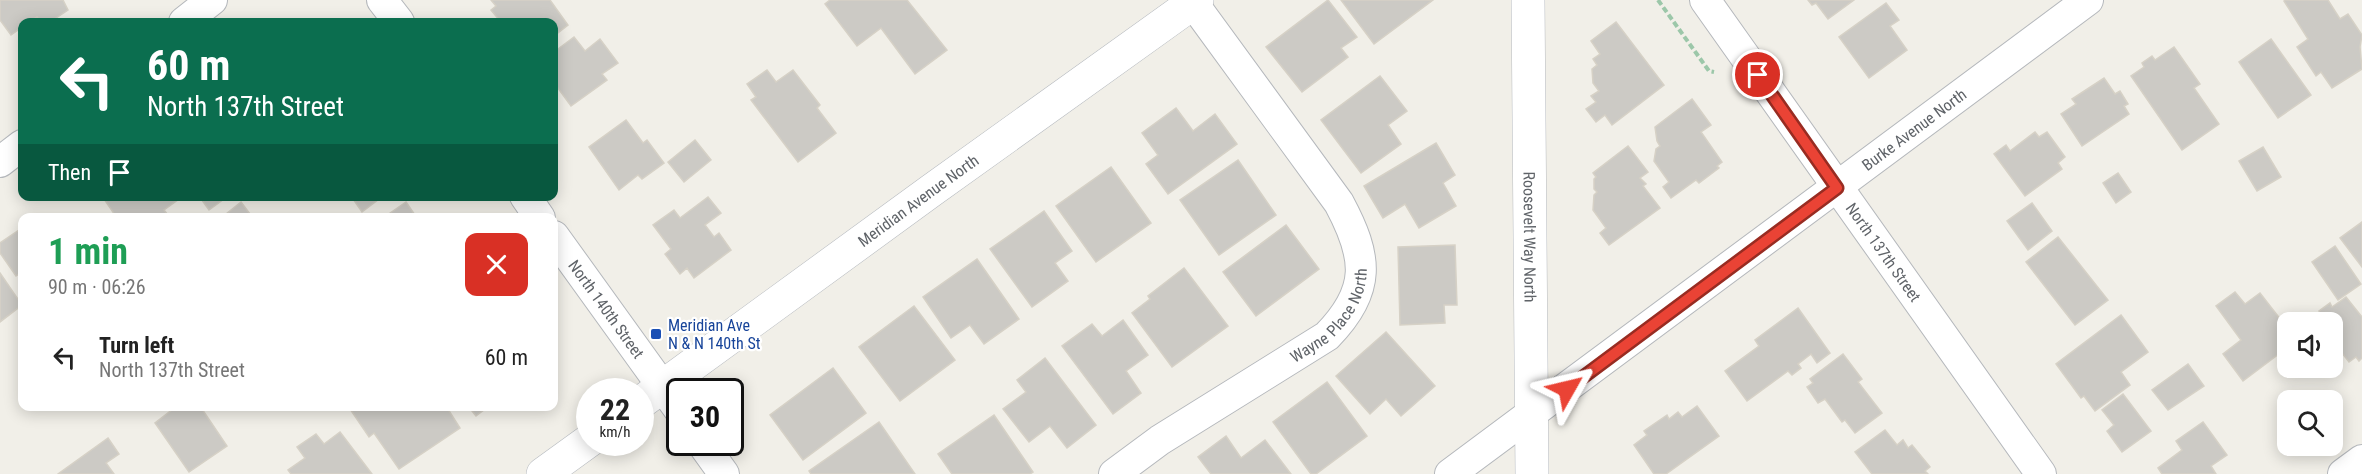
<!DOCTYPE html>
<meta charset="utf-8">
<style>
body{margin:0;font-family:"Roboto Condensed",sans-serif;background:#f6f6f6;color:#222;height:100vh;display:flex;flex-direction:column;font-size:22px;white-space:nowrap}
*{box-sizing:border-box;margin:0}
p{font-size:20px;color:#767676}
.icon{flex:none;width:33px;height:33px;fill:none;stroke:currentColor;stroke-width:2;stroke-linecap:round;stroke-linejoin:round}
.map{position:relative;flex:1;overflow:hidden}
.drawer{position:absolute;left:18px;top:213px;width:540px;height:198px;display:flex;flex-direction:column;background:#fff;border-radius:12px;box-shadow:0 3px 15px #0003}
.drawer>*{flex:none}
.banner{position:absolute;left:18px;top:18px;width:540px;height:183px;border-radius:12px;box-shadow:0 3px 15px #0003;background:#0b6e4f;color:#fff;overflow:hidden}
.controls{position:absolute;left:2277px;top:312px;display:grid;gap:12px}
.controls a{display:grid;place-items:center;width:66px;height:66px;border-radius:12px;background:#fff;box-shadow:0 3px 15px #0003;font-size:30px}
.speed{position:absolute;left:576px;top:378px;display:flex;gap:12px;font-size:30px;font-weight:700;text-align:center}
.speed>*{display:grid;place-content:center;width:78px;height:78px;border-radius:50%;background:#fff;box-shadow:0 3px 15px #0003;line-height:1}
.speed small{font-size:15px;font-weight:400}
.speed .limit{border:3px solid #111;border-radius:9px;background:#fff;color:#111}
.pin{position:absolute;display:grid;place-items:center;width:51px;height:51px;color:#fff;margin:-26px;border:3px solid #fff;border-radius:50%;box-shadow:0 2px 6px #0007}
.me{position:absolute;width:66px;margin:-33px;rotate:53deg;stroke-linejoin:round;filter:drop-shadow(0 0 4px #0008)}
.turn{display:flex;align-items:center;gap:21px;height:126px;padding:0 30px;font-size:27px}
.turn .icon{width:78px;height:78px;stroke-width:2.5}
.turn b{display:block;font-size:42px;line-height:51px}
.then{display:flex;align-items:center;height:57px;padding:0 30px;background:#0003;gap:12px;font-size:22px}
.round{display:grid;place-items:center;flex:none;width:63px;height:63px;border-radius:12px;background:#f6f6f6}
.summary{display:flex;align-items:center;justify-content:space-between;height:102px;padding:0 30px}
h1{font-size:36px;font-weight:700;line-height:45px;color:#1e9e55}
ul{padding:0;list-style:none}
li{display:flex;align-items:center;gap:18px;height:84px;padding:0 30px}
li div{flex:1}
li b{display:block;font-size:22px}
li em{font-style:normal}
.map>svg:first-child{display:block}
.building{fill:#cccac5;stroke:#d6d1c6;stroke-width:1.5}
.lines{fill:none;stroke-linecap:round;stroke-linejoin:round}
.street-casing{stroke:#b5b8bc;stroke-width:32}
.secondary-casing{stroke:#b6babf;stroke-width:34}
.path{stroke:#9cc7a9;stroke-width:4;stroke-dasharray:6 3;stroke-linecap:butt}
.street{stroke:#fff;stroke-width:30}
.secondary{stroke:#fff;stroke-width:33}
.route-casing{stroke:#982c22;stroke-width:15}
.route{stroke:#ea4335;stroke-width:10}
.transit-dot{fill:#1a4fb4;stroke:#fff;stroke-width:2}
.labels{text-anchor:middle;stroke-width:4.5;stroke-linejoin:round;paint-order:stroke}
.street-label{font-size:16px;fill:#5f6368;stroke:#fff}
.transit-label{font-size:16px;fill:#164399;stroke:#fff;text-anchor:start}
</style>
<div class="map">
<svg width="2362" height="474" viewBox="0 0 2362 474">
<rect width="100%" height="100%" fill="#f1efe8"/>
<g class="building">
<polygon points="0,0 63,0 68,10 50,22 41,22 37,17 29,22 22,22 22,27 11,35 0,20"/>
<polygon points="491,0 550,0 568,25 554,36 554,22 501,22 491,10 496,6"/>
<polygon points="830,0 907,0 947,50 915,74 881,28 857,46 825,4"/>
<polygon points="1328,0 1357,37 1341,48 1348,57 1302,92 1266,47"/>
<polygon points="1341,0 1433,0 1374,44"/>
<polygon points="1808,0 1854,0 1828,19 1816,3 1812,5"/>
<polygon points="2285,0 2328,0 2340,19 2348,14 2362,35 2360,47 2362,69 2332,88 2321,72 2316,76 2297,47 2308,39 2284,1"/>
<polygon points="1886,3 1899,20 1890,26 1907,50 1869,78 1839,37"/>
<polygon points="1616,22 1664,85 1612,125 1605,115 1596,122 1586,109 1596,102 1591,96 1599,91 1593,83 1592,69 1597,65 1593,59 1600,54 1591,41"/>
<polygon points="574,37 585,51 600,39 618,63 602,74 607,80 571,106 555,84 554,85 554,52"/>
<polygon points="2271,39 2311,95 2278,118 2239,62"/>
<polygon points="2174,47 2200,84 2194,88 2219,124 2182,150 2131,76 2144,67 2142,63 2152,56 2155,60"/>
<polygon points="767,70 776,82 793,70 820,105 817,108 836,133 798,162 751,100 756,97 747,84"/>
<polygon points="1380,76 1407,111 1388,125 1401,144 1361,173 1321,120"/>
<polygon points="2104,78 2115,94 2120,91 2128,104 2124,106 2129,114 2082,146 2061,114 2076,104 2072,99"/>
<polygon points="1692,99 1711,125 1701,132 1722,162 1717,166 1719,168 1699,183 1696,180 1671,198 1663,187 1669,182 1654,161 1656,149 1660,146 1657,141 1655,127"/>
<polygon points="1176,108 1193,131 1215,114 1237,144 1168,194 1146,164 1158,155 1142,133"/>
<polygon points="626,120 643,143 647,140 664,163 642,179 638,175 619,190 589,147"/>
<polygon points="2035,132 2039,137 2047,132 2065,157 2058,163 2062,169 2025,196 1994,154 2006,145 2010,151"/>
<polygon points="695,140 711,160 684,182 668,162"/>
<polygon points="1436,143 1455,175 1443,183 1456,206 1419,228 1405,204 1383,218 1364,186"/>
<polygon points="1628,146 1648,172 1640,178 1646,184 1643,186 1660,208 1609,245 1600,233 1606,228 1593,210 1594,195 1597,192 1594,189 1594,179 1596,177 1593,173"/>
<polygon points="2263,147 2281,177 2257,191 2239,161"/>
<polygon points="1238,160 1276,215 1219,255 1180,200"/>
<polygon points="1111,167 1151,223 1096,262 1056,206"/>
<polygon points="2118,173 2131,192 2116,203 2103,183"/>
<polygon points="102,196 177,196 179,199 164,210 168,215 164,218 117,218"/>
<polygon points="199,196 228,196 209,210"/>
<polygon points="351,196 383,196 362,212"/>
<polygon points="708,197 721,213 705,225 714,237 719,233 731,250 694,278 687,268 680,274 665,254 671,249 653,225 674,210 680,218"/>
<polygon points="241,202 253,218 221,218"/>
<polygon points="406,202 417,218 383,218"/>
<polygon points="2032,203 2052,231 2028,250 2007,221"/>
<polygon points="1044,211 1072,251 1055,263 1068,281 1032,307 990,249"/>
<polygon points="2362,222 2362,267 2340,238"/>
<polygon points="1286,225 1319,269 1256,316 1223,272"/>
<polygon points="19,230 22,235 22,279 19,274 16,276 0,253 0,243"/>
<polygon points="2058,237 2108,300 2075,325 2026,262"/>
<polygon points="1455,245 1457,305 1444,305 1445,323 1400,325 1398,247"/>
<polygon points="2335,246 2361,284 2338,300 2312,262"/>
<polygon points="977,259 1019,319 984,344 970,325 951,338 923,297"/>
<polygon points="1184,268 1228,326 1172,367 1132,313 1150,299 1148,296"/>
<polygon points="0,273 22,305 0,322"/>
<polygon points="2235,292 2245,304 2260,293 2288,329 2288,347 2243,381 2223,354 2241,340 2216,306"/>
<polygon points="2346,297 2362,317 2362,358 2359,361 2356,357 2349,362 2332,340 2332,322 2318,322 2315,319 2321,315 2319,311 2330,303 2332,307"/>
<polygon points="914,306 955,360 900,401 859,347"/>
<polygon points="1798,308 1830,353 1817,363 1811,354 1798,364 1801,368 1792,375 1788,371 1747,401 1725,371 1759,346 1755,340"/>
<polygon points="2121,315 2148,352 2121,372 2130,385 2095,411 2084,396 2081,398 2056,364"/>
<polygon points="1123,320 1148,355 1126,371 1141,393 1113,414 1062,346 1092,324 1102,336"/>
<polygon points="1386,332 1435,386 1401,416 1386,399 1370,414 1336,376"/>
<polygon points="1843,354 1862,379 1858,382 1882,413 1855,433 1845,420 1842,422 1825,399 1818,403 1807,387 1813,383 1810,379"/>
<polygon points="1045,358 1096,425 1067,448 1050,426 1029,442 1003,409 1026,392 1017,380"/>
<polygon points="2188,364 2204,386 2168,410 2152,390"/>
<polygon points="833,368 866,413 803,460 770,415"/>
<polygon points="1327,382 1367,436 1316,474 1311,474 1273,422"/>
<polygon points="2123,394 2151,431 2122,452 2107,431 2114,425 2102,410"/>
<polygon points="177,406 200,406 227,446 189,472 155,423"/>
<polygon points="348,406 446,406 460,428 399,469 374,433 369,437"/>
<polygon points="468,406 489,406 476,416"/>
<polygon points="1697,406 1719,436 1666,474 1654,474 1634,445 1647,435 1644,431 1667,415 1669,419 1678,412 1682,417"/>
<polygon points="994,415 1033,472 1030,474 952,474 938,454"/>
<polygon points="879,422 915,474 811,474 809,471"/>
<polygon points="2203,422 2227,455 2211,466 2216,474 2162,474 2158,468 2182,450 2176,441"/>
<polygon points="1885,430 1897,445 1903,440 1908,448 1912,445 1930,467 1925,471 1928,474 1872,474 1855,452"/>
<polygon points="340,432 372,474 291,474 288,470 305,458 297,447 316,434 324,444"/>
<polygon points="1226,436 1241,458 1265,440 1291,474 1211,474 1198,457"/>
<polygon points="108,438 119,454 106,463 114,474 58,474"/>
</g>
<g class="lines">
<defs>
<g id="street">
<polyline points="382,0 399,22"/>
<path id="s1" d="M1705 0 2041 474"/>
<polyline points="184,22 212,0"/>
<polyline points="0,162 22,145"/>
<polyline points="525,196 540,218"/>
<path id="s2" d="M554 236 680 411"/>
<polyline points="701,442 724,474"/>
<path id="s3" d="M1114 474 1160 440 1327 336C1372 290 1368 257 1339 203L1193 3"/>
<path id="s4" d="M1450 474 2088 0"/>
<polyline points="2343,474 2362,460"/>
</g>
<g id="secondary">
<path id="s5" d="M1528 0 1532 474"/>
<path id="s6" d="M640 403 932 190 1197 0"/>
<polyline points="543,474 590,440"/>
</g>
</defs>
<use href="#street" class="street-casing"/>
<use href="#secondary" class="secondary-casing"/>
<polyline class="path" points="1658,0 1709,71 1714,72"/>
<use href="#street" class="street"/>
<use href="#secondary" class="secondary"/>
</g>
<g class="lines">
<defs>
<polyline id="route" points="1567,389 1837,188 1758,75"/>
</defs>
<use href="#route" class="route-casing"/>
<use href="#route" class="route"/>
</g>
<rect class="transit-dot" x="650" y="328" width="12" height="12" rx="3"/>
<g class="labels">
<g class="street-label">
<text dy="6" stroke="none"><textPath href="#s4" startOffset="578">Burke Avenue North</textPath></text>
<text dy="6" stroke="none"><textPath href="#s6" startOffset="344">Meridian Avenue North</textPath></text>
<text dy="6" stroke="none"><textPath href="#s5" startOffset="237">Roosevelt Way North</textPath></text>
<text dy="6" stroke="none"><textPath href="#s1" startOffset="309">North 137th Street</textPath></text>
<text dy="6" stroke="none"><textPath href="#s2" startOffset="90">North 140th Street</textPath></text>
<text dy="6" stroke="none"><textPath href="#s3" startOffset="272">Wayne Place North</textPath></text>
</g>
<g class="transit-label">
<text x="668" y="331">Meridian Ave<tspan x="668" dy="18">N &amp; N 140th St</tspan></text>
</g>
</g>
</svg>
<div class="controls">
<a><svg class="icon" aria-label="sound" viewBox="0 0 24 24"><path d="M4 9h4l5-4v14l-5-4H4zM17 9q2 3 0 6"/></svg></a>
<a><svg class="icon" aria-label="search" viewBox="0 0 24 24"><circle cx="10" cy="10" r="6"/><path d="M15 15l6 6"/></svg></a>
</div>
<div class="speed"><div>22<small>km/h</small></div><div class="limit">30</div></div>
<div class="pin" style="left:1758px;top:75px;background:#d93025"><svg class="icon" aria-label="arrive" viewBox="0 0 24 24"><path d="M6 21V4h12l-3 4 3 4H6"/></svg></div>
<svg class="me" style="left:1567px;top:389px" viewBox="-20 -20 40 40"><path d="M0-17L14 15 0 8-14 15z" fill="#ea4335" stroke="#fff" stroke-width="4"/></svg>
<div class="banner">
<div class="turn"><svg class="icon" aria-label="left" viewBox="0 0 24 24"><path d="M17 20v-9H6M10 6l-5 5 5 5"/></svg><div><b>60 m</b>North 137th Street</div></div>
<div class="then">Then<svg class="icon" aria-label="arrive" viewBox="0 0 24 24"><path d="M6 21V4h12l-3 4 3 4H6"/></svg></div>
</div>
<section class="drawer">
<div class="summary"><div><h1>1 min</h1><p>90 m · 06:26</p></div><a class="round" style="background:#d93025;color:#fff"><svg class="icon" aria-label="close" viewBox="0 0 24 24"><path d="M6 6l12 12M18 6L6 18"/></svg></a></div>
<ul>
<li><svg class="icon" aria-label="left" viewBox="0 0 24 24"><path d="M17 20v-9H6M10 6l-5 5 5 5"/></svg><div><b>Turn left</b><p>North 137th Street</p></div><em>60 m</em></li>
</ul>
</section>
</div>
